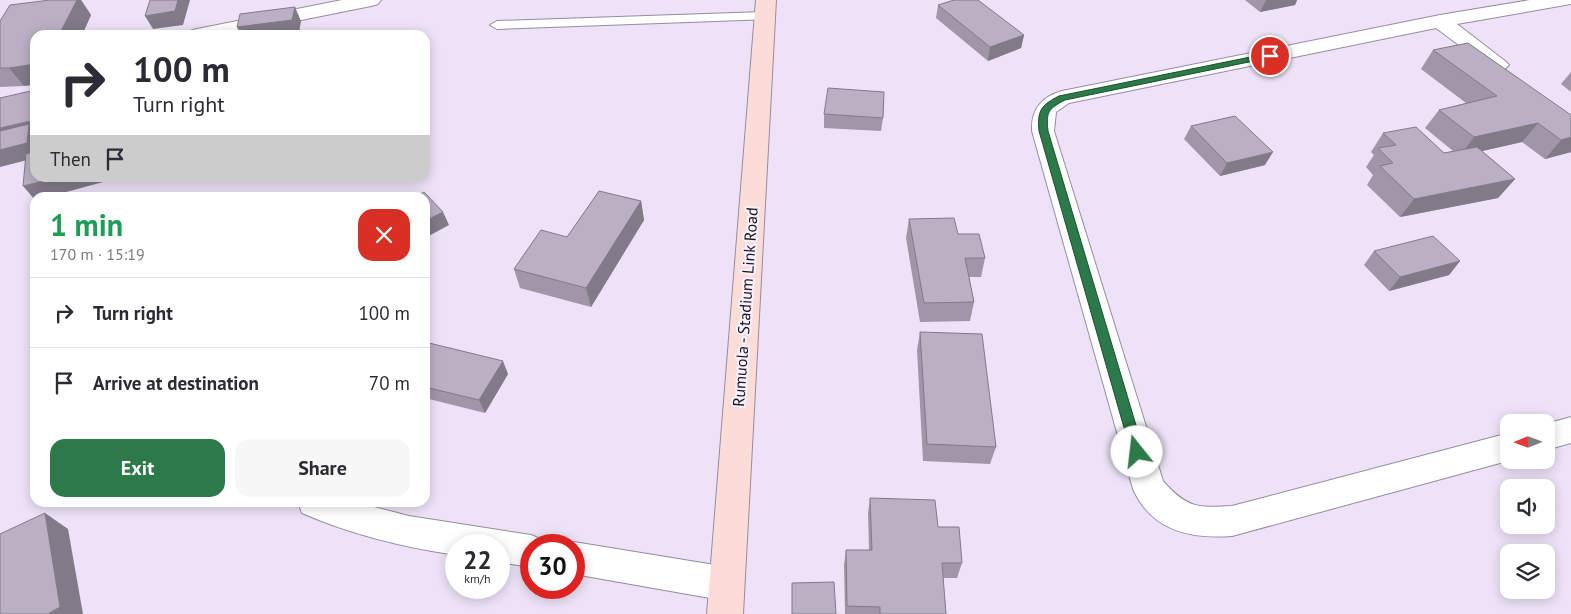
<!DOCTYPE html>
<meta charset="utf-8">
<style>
body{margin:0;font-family:"PT Sans",sans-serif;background:#f7f7f7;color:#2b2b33;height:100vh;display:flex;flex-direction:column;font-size:19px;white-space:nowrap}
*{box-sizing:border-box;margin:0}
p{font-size:16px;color:#7c7c81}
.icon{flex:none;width:28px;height:28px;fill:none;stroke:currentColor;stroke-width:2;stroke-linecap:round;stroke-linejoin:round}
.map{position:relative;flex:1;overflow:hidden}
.side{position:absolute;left:30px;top:192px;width:400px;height:315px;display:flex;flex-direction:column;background:#fff;border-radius:15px;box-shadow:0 2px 12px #0003}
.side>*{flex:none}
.guide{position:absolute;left:30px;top:30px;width:400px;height:152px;border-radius:15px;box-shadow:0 2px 12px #0003;background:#fff;color:#2b2b33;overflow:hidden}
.needle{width:32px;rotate:269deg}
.tools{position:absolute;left:1500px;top:414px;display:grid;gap:10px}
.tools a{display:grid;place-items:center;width:55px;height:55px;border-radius:10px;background:#fff;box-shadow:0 2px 12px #0003;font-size:25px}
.speed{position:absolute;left:445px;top:534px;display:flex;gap:10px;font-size:25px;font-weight:700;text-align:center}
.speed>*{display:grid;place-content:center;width:65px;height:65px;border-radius:50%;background:#fff;box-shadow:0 2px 12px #0003;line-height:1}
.speed small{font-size:12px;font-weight:400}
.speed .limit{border:8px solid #d22;background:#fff;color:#111}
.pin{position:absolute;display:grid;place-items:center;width:42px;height:42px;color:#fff;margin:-21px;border:2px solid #fff;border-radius:50%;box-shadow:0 1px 5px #0007}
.me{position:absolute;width:55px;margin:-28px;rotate:344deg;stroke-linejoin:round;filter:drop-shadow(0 0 4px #0008)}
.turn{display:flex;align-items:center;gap:18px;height:105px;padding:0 20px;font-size:22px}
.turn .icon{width:65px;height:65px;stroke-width:2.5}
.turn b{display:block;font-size:35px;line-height:42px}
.then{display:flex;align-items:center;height:48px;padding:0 20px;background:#0003;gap:10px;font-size:19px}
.round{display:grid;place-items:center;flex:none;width:52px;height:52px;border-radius:15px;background:#f7f7f7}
.head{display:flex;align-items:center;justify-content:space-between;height:85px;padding:0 20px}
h1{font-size:30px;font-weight:700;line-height:38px;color:#1e9e55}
.primary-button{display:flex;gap:10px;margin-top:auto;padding:10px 20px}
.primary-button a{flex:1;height:58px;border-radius:15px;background:#2c7a4a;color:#fff;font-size:20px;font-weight:700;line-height:58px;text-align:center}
.primary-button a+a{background:#f7f7f7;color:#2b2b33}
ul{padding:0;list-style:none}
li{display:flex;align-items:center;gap:15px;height:70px;padding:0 20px;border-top:1px solid #e1e1e2}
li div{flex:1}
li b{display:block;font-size:19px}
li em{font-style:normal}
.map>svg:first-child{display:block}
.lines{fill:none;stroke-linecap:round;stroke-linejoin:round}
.lane-casing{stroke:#968c9f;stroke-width:2}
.street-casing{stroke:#968c9f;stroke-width:2}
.secondary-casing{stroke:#968c9f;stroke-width:2}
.lane{fill:#fff;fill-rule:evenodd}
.street{fill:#fff;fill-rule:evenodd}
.secondary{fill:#fcdcd7;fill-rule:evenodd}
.wall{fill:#a096a8}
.shaded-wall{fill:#827a88}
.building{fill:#baafc3;stroke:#827a88}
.route{fill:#2c7a4a;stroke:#1d4f30}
.labels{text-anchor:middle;stroke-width:4;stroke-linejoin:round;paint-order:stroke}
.street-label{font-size:16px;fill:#1b171e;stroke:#f8f1fe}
</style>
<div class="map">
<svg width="1571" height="614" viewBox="0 0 1571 614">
<rect width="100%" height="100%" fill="#ede2f7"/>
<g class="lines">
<defs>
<polygon id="lane" points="765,12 770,13 772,16 770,19 497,29 490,25 497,21"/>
<g id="street">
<polygon points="342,0 381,0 378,4 371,6 227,35 187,35 190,31 197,29"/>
<path d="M1530 0H1571V4L1457 24 1505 61 1509 65 1505 69 1498 71 1491 69 1436 28 1069 103 1056 112 1054 131 1163 481C1187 508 1197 508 1232 506L1509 433V460H1511L1232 536C1190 539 1152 531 1133 489L1032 131C1031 110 1041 97 1062 91L1440 15Z"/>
<polygon points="1571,417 1571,443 1546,450 1546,424"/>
<path d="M298 502H355L409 516 531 535 543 540 545 545H531V567L499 562V545H456V555C403 547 352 535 302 513Z"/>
<polygon points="574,542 727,567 739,572 744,584 739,596 727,601 574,574 574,545 566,545"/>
</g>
<polygon id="secondary" points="756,0 776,0 743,614 707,614"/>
</defs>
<use href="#lane" class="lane-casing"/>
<use href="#street" class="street-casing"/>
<use href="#secondary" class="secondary-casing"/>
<use href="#lane" class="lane"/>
<use href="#street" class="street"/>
<use href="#secondary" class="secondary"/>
</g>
<g class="wall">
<polygon points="50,0 81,0 91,15 82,35 35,35 24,86 0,87 0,21"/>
<polygon points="1245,0 1297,0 1295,5 1260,12"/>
<polygon points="938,5 1024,35 1021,48 988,61 936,18"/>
<polygon points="1433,50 1571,115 1571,152 1545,159 1522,142 1482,151 1515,179 1498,198 1400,217 1367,185 1373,175 1366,167 1374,155 1371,152 1383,133 1444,153 1453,151 1425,128 1439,110 1466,103 1421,69"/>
<polygon points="1571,72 1571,92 1561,84"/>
<polygon points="824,114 883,118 881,131 824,128"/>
<polygon points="1191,126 1265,165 1220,176 1184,139"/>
<polygon points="641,201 644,220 591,307 520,288 514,269 567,237"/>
<polygon points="909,219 958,234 985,258 981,277 969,277 974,302 970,321 920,322 906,238"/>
<polygon points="1374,251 1460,261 1449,275 1389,291 1364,265"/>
<polygon points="920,332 996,447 990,464 923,461 917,350"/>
<polygon points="425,342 508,374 485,413 425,398"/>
<polygon points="870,498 938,527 962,563 957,578 943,578 946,614 845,614 844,565 846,550 869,550 868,513"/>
</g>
<g class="shaded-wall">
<polygon points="77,0 81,0 91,15 82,35 59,35"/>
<polygon points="178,0 190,0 183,25 153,29 145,16"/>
<polygon points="1266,0 1297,0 1295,5 1260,12"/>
<polygon points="295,7 301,21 299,33 285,35 241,35 237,27"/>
<polygon points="1024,35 1021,48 988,61 990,47"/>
<polygon points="35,64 35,85 24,86 9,68"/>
<polygon points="35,120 35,158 0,167 0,128"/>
<polygon points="1538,123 1522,142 1460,156 1474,137"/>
<polygon points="1571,137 1571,152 1545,159 1561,140"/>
<polygon points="1273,152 1265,165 1220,176 1227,163"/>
<polygon points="56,178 118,178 44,198 35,198 35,200 23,186"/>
<polygon points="1515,179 1498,198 1400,217 1414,199"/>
<polygon points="641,201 644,220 591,307 586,288"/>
<polygon points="443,212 449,225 425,238 425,221"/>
<polygon points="1460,261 1449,275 1389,291 1400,277"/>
<polygon points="503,361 508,374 485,413 479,400"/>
<polygon points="45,513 68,529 83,614 48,614"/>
</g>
<g class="building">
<polygon points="50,0 77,0 59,35 35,35 35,64 9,68 0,68 0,21 10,5"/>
<polygon points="150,0 178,0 175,11 145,16"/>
<polygon points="954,0 978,0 1024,35 990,47 938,5"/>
<polygon points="295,7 292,20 237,27 240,14"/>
<polygon points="1468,43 1571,115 1571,137 1561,140 1538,123 1474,137 1439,110 1497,96 1433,50"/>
<polygon points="828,88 884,92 883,118 824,114"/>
<polygon points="35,90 35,120 0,128 0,98"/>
<polygon points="1235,116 1273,152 1227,163 1191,126"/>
<polygon points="29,124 27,143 0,150 0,131"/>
<polygon points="1416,127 1444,153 1477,147 1515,179 1414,199 1380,166 1393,163 1378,148 1396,145 1383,133"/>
<polygon points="35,151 35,178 56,178 23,186 26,154"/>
<polygon points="599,191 641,201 586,288 514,269 541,230 567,237"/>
<polygon points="424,192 443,212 425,221 425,198 414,198"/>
<polygon points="954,218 958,234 979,234 985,258 965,258 974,302 924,303 909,219"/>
<polygon points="1433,236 1460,261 1400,277 1374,251"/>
<polygon points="920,332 982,334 996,447 927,444"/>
<polygon points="425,342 503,361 479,400 425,387"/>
<polygon points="870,498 935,500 938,527 959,527 962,563 942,563 946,614 880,614 880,607 847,606 846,550 872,550"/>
<polygon points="45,513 60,607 48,614 0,614 0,534"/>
<polygon points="834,582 836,614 792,614 792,583"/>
</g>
<path class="route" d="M1270 53 1274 56 1273 57 1065 100C1048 109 1046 112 1048 131L1144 452 1142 456 1137 457 1133 456 1131 452 1039 131C1037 111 1041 105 1059 96Z"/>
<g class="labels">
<g class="street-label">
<text transform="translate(745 307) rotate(-86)" y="6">Rumuola - Stadium Link Road</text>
</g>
</g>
</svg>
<div class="tools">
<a><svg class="needle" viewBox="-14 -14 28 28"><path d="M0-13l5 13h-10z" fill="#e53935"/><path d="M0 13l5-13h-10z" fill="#7c7c81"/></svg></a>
<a><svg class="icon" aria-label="sound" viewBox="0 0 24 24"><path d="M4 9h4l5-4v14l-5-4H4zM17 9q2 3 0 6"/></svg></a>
<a><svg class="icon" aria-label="layers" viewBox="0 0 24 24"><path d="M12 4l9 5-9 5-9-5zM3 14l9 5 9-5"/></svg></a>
</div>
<div class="speed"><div>22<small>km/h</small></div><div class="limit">30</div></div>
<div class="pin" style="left:1270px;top:56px;background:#d93025"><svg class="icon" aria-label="arrive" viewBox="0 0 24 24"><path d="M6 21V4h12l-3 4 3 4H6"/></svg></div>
<svg class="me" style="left:1137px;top:452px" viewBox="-20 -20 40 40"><circle r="19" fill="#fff"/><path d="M0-13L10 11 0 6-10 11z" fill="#2c7a4a"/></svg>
<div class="guide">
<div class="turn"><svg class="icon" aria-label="right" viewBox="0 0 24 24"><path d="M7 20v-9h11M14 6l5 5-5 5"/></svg><div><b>100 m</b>Turn right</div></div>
<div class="then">Then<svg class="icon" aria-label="arrive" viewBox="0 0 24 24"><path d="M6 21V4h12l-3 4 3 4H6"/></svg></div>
</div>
<section class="side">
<div class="head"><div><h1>1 min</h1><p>170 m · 15:19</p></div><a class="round" style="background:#d93025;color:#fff"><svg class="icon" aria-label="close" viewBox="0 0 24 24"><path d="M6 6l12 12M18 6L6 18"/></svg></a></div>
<ul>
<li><svg class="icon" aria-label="right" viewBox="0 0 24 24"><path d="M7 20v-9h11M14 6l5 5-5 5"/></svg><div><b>Turn right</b></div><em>100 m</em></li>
<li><svg class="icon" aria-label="arrive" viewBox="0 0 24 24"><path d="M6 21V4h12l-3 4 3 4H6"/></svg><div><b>Arrive at destination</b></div><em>70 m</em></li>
</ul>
<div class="primary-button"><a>Exit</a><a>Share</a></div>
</section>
</div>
